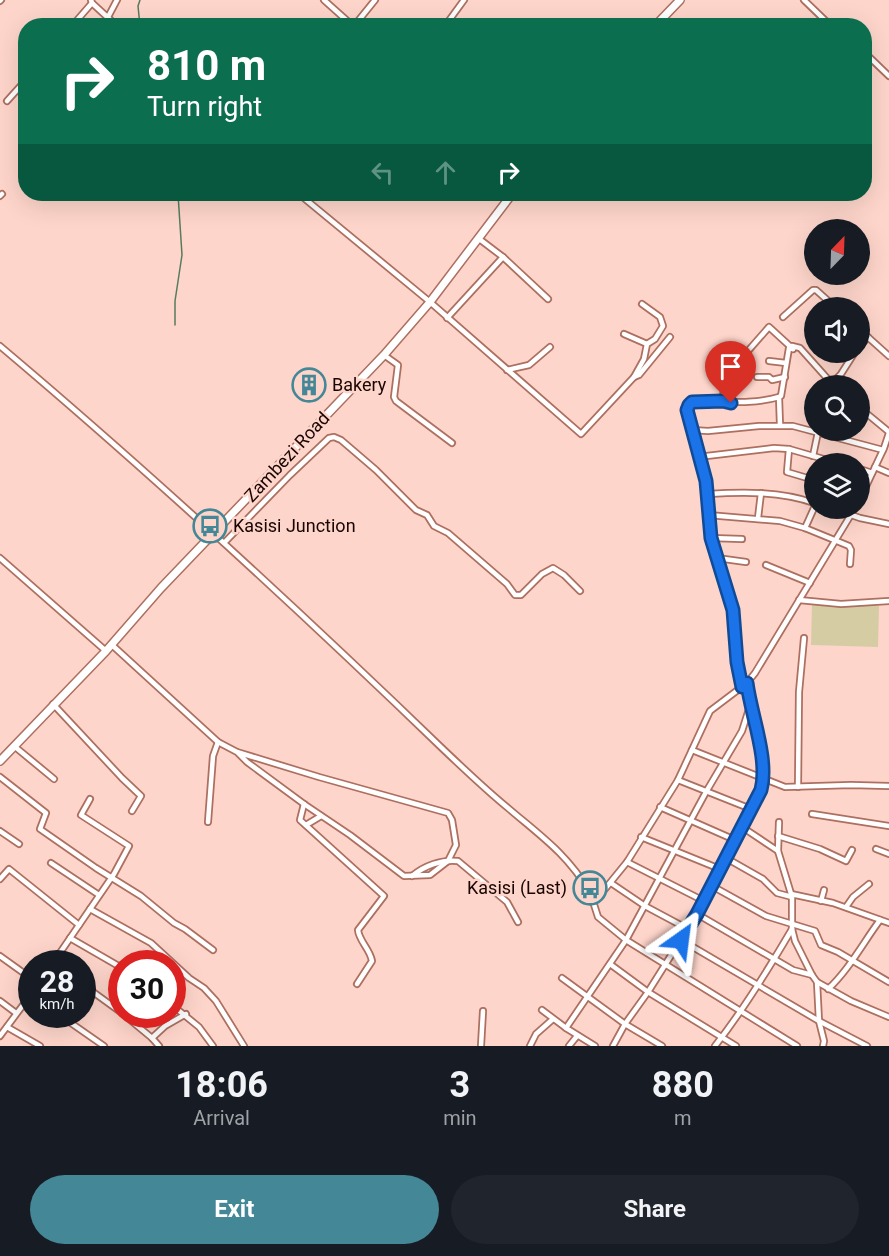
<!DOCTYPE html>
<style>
body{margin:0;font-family:Roboto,sans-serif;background:#20242c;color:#f1f3f6;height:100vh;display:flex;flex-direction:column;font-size:22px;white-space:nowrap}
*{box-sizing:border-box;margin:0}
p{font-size:20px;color:#9ea1a6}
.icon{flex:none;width:33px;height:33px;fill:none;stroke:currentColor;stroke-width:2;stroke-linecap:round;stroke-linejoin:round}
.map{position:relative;height:1046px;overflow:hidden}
.panel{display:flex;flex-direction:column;background:#171b24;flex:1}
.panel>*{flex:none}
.top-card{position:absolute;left:18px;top:18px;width:854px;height:183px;border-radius:24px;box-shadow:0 6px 24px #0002;background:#0b6e4f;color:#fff;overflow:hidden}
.needle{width:39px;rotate:23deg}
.fabs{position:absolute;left:804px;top:219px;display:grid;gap:12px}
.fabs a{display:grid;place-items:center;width:66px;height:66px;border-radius:50%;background:#171b24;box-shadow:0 6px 24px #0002;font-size:30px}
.speed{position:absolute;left:18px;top:950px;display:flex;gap:12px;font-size:30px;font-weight:700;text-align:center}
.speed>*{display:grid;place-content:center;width:78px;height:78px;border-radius:50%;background:#171b24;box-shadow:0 6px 24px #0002;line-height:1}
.speed small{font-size:15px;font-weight:400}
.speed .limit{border:9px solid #d22;background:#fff;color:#111}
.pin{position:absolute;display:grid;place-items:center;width:51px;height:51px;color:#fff;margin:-62px -26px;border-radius:50% 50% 50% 0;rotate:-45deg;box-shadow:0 0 6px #0007}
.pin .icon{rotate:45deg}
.me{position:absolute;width:66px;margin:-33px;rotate:31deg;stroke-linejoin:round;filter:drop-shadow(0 0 4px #0008)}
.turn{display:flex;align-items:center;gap:21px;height:126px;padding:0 30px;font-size:27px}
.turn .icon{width:78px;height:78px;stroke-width:2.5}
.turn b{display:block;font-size:42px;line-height:51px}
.lanes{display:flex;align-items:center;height:57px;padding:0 30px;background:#0003;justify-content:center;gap:30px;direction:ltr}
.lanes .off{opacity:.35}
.eta{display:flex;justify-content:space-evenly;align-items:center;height:102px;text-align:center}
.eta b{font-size:36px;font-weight:700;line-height:42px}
.button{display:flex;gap:12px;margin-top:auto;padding:12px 30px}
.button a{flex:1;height:69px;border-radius:36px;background:#448797;color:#fff;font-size:24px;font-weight:700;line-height:69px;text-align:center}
.button a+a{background:#20242c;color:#f1f3f6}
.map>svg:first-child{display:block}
.green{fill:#d6cca4}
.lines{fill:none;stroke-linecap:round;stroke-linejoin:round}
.stream{stroke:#567c5e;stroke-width:1.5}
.minor-casing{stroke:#ac6f60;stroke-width:8}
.secondary-casing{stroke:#ac6f60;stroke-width:10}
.minor{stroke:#fff;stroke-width:4.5}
.secondary{stroke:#fff;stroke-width:7}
.route-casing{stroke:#114b97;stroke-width:15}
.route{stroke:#1a73e8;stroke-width:10}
.labels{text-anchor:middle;stroke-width:5;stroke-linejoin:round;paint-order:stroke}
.poi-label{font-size:18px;fill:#190502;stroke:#fed5ca;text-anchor:start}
.street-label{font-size:18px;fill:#190502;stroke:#fed5ca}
</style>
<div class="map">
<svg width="889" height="1046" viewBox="0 0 889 1046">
<rect width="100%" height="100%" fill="#fed5ca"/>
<polygon class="green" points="812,604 879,606 878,647 811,645"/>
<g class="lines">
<g class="stream">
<polyline points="140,26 138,6 140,0"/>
<polyline points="175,325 175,301 182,255 178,194"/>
</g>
<defs>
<g id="minor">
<polyline points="91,0 92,3 117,26"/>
<polyline points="324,0 353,26"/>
<polyline points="804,0 831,26"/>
<polyline points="0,1 1,0"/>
<polyline points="108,17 117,0"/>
<polyline points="72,26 92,3"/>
<polyline points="354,26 375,0"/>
<polyline points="445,26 464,0"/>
<polyline points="864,52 889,76"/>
<polyline points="7,101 26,80"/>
<polyline points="299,194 430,302 581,434 634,377 639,375 670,337"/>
<polyline points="0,196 2,194"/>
<polyline points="478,238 503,257 548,299"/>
<polyline points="783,317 813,290 816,290 836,308"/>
<polyline points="447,318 503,257"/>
<polyline points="860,330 889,356"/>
<polyline points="624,334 647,344"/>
<path d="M0 346C153 475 300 611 444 750 465 770 486 790 508 808 542 837 566 853 590 892H601L605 889 627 862 678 780 710 711 747 683 755 673 855 508"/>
<polyline points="860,346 868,337"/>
<polyline points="384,355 398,365 394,397 396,401 452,443"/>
<polyline points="769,361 786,363"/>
<polyline points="507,370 529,365 550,347"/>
<polyline points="634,377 644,359 647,344 655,339 663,326 660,317 642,304"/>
<polyline points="757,377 769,377 772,380 785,377"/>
<polyline points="829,386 841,374 855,352"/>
<polyline points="723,401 724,383 726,376 769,327 793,349"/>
<polyline points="860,408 889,432"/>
<polyline points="780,425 779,397 781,396 789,348 793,349 792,346 800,348 834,386"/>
<polyline points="692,430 708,431 759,426 793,426 883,450"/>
<polyline points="789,449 787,472 814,480"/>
<polyline points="813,456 818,432"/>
<polyline points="698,457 774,448 789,449 841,464"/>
<polyline points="875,467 889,473"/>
<polyline points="860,469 872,473"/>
<path d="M707 494C743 492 780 491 814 503"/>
<polyline points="860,499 884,448 889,433"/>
<polyline points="831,508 860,518 889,524"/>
<polyline points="708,515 780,521 805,528 849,546 851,550 850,564"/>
<polyline points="758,518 761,493"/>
<polyline points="805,528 814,508"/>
<polyline points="711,538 742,539"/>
<polyline points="224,543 290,475 329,438 334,437 341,440 376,470 416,510 427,515 434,526 448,533 507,584 515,595 521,595 542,574 553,568 564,575 580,591"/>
<polyline points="0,558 106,651"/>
<polyline points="717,558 746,562"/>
<polyline points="766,565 810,583"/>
<polyline points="799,600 841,604 889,601"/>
<polyline points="112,645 218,742 237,752 319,777 448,813 452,820 456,845 448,861 430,875 404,876 350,835 304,804 247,762 237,752"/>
<path d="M742 687 737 661 733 610 710 533 703 467 698 457 687 410 689 405 692 402C721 401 751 405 779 397"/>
<polyline points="53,704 122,778 141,796 132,811"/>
<polyline points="14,746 54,779"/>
<polyline points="692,750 785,787 851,785 889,786"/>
<polyline points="0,777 46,813 40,829 96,868 141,896 174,923 185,929 213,950"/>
<polyline points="678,780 751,809"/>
<polyline points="798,787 799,692 804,638"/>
<path d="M304 804 300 820 384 896 358 930C359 941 370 949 372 961L357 984"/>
<polyline points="660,807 735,840"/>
<polyline points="812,814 889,826"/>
<polyline points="208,822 213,756 218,742"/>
<polyline points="306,825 321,816"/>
<polyline points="742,827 778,851 792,897 792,929 795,941 812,975 817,982 851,1001 889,1017"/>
<polyline points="0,831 19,844"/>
<polyline points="778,836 820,849 846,861 852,850"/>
<polyline points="641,837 720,869"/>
<polyline points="876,849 889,854"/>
<polyline points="778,851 779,822"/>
<polyline points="726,858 763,879 777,893 792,897"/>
<polyline points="627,862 704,901"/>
<polyline points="51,863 99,895"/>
<path d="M412 876C424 866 442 859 458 861L507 902 518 922"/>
<polyline points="0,879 9,869 79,925"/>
<polyline points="611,883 645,906 688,929"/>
<polyline points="712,886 766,916 815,931 821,945 838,952 889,982"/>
<polyline points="590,892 598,917 626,940 797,1046"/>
<polyline points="791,894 833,903 889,923"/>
<polyline points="821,901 824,890"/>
<polyline points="846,907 853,897 869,884"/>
<polyline points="90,909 151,943 189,978 204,988 216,1001 244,1046"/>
<polyline points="697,914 793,970 812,975"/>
<polyline points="70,938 122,968"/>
<polyline points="681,940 819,1021 867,1046"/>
<polyline points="0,956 32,979"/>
<polyline points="53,963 114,874 129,846 81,815 90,799"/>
<polyline points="610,964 648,992 736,1046"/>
<polyline points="562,978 625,1024 662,1046"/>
<polyline points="817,982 819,1021 824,1041 823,1046"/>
<polyline points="82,984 122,1013"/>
<path d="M828 989C848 971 863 943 880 920"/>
<polyline points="0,1001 16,1013"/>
<polyline points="172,1005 199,1027 213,1046"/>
<polyline points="542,1010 566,1028"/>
<polyline points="58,1014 104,1046"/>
<polyline points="123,1014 152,1038 159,1046"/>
<polyline points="7,1027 40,1046"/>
<polyline points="0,1036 32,993"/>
<polyline points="152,1038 165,1026 186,1014"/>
<polyline points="481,1046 483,1011"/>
<polyline points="530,1046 536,1034 553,1019"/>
<polyline points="569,1046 577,1036"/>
<polyline points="595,1046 566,1028 626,940 706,792 742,731 749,709"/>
<polyline points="613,1046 625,1024 648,992 697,914 761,790 763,780 762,768 747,683"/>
<path d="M715 1046C744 1009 768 970 792 929"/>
</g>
<g id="secondary">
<polyline points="655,26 680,0"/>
<polyline points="0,761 106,651 161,588 384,355 430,302 512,194"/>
</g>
</defs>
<use href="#minor" class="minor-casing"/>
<use href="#secondary" class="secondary-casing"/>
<use href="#minor" class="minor"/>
<use href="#secondary" class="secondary"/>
</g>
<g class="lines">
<defs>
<path id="route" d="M681 940 697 914 761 790C769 759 751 715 747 683L742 687 737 662 733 610 711 538 706 481 687 410 689 405 692 402 723 401 731 403"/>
</defs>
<use href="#route" class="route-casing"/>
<use href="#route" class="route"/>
</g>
<defs>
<symbol id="building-ring" viewBox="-11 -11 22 22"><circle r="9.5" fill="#fed5ca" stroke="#448797" stroke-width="1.5"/><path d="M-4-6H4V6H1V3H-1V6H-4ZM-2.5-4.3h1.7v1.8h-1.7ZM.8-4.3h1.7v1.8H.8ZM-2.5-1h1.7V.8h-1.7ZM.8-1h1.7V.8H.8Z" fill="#448797"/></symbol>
<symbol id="bus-ring" viewBox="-11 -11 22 22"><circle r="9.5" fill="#fed5ca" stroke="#448797" stroke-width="1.5"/><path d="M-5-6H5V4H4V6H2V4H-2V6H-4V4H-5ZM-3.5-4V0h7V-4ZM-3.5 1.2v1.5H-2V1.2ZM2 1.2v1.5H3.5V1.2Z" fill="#448797"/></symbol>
</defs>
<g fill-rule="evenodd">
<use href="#building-ring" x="290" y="366" width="38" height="38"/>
<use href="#bus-ring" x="191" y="507" width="38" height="38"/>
<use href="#bus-ring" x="571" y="869" width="38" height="38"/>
</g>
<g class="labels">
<g class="poi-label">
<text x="332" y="391">Bakery</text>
<text x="233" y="532">Kasisi Junction</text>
<text x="567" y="894" text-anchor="end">Kasisi (Last)</text>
</g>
<g class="street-label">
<text transform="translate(287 457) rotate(-47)" y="6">Zambezi Road</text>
</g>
</g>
</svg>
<div class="fabs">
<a><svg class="needle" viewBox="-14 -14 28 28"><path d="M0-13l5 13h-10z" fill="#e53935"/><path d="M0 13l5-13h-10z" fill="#9ea1a6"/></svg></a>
<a><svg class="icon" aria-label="sound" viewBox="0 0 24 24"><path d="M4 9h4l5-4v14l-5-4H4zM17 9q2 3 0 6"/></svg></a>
<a><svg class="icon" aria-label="search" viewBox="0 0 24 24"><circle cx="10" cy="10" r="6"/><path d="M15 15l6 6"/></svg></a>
<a><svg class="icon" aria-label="layers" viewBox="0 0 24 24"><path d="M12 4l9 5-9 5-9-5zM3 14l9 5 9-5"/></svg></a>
</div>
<div class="speed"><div>28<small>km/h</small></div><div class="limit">30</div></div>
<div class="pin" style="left:731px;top:403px;background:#d93025"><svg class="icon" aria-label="arrive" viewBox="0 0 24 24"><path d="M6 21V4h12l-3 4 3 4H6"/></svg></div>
<svg class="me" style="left:681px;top:940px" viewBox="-20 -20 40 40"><path d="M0-17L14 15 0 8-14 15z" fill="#1a73e8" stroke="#fff" stroke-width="4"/></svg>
<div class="top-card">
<div class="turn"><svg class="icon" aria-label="right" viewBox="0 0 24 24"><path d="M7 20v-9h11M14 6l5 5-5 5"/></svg><div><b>810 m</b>Turn right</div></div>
<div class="lanes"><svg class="icon off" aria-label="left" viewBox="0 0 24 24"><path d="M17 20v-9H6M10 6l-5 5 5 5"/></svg><svg class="icon off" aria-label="ahead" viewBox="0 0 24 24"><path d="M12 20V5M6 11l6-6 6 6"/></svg><svg class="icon" aria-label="right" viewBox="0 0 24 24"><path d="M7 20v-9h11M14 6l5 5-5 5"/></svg></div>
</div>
</div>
<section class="panel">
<div class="eta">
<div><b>18:06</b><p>Arrival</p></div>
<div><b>3</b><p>min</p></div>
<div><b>880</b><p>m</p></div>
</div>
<div class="button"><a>Exit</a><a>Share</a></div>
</section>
